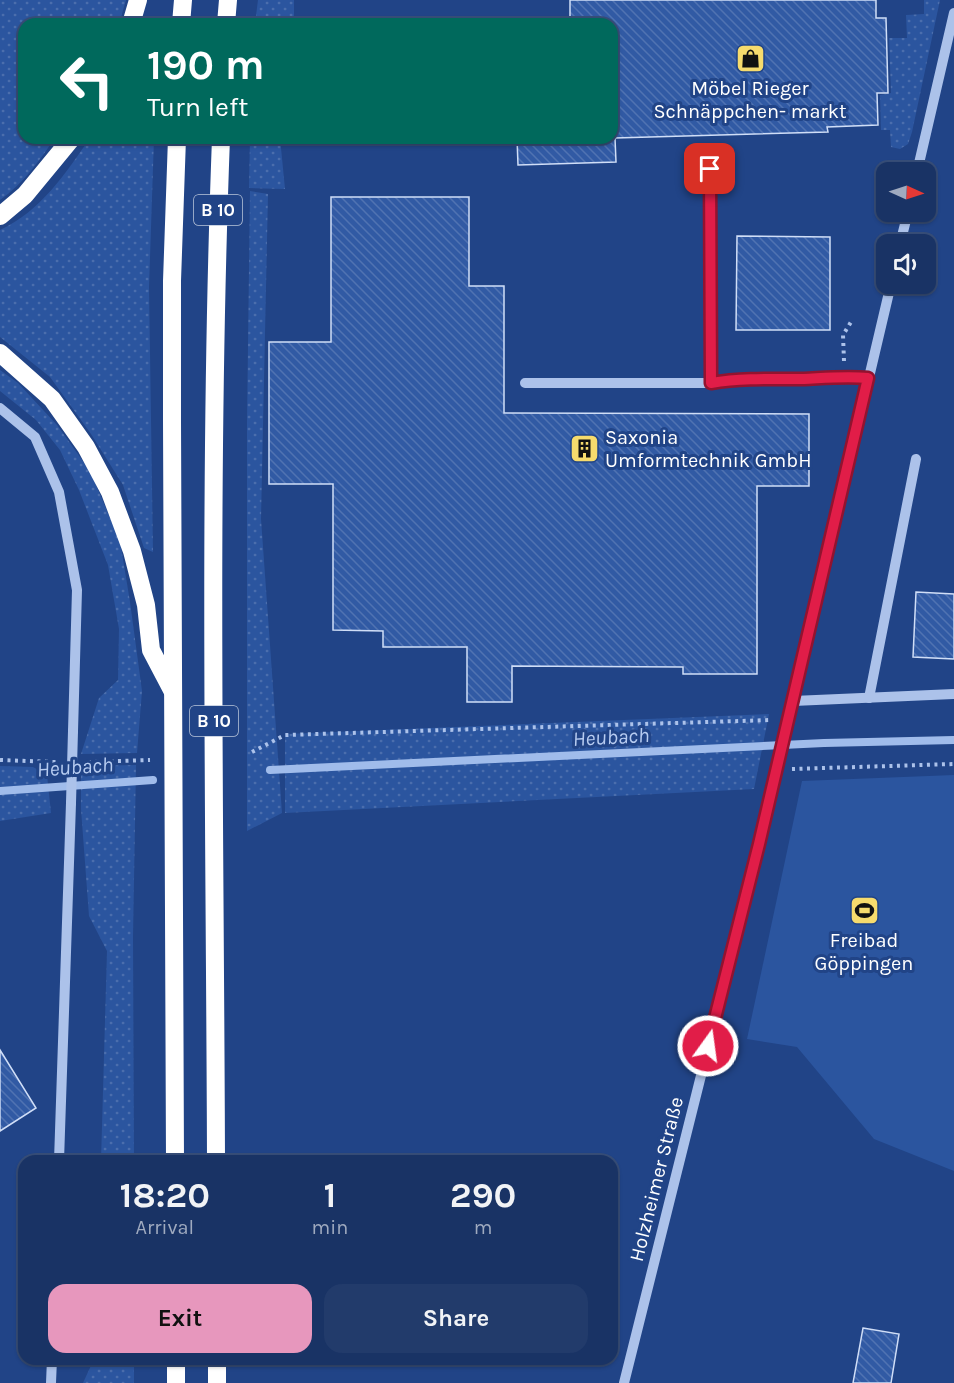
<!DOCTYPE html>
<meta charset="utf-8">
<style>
body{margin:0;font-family:Karla,sans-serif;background:#223b6b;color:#f1f3f6;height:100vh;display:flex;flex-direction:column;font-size:22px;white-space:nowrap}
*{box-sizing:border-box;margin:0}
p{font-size:20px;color:#9faabf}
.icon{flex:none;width:33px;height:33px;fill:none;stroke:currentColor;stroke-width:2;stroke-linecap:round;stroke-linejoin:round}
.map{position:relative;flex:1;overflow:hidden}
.details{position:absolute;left:18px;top:1155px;width:600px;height:210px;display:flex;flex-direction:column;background:#193365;border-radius:18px;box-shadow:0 2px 4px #0004,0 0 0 2px #374e79}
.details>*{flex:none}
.banner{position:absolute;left:18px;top:18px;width:600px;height:126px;border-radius:18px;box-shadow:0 2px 4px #0004,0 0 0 2px #374e79;background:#00695c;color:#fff;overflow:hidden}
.needle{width:39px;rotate:93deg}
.controls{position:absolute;left:876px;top:162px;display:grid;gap:12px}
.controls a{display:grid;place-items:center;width:60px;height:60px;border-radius:12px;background:#193365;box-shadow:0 2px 4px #0004,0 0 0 2px #374e79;font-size:30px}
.pin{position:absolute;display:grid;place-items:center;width:51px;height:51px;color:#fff;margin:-26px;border-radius:12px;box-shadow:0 3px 9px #0006}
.me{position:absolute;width:66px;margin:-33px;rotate:14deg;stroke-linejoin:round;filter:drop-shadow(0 0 4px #0008)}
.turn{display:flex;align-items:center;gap:21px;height:126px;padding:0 30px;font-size:27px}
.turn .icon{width:78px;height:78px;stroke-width:2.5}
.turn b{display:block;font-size:42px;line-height:51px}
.eta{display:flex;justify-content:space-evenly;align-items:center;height:102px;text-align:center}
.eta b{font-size:36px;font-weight:700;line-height:42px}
.primary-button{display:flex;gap:12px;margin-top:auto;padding:12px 30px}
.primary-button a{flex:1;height:69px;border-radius:18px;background:#e797bd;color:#111;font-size:24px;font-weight:700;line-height:69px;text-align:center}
.primary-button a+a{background:#223b6b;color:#f1f3f6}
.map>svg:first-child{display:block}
.grass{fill:url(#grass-dots)}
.garden{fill:#2b559f}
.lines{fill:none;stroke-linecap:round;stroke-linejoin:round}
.stream{stroke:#a0bceb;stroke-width:8}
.building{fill:url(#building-back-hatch);stroke:#d0def7;stroke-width:1.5}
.path{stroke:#acc2ea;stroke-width:4;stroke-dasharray:3 4.5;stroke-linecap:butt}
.minor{stroke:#acc2ea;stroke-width:10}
.highway{stroke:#fff;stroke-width:18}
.minor-bridge{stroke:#acc2ea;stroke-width:10}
.route-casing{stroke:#92132f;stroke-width:15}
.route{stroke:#e11d48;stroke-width:10}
.labels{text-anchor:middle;stroke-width:6;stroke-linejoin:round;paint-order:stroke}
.shield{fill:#214487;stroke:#bcc7db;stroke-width:1.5}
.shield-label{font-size:18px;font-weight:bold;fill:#fff}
.poi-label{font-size:20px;fill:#fff;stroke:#214487}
.street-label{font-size:20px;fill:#fff;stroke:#214487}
.water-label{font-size:21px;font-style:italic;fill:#b7ccf1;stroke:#214487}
</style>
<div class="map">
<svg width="954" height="1383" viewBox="0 0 954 1383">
<defs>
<pattern id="grass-dots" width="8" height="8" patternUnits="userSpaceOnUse" patternTransform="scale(1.5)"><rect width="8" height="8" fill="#2b559f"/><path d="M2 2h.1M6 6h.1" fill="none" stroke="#4b6ead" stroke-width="1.8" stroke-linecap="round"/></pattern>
<pattern id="building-back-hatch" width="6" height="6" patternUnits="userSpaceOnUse" patternTransform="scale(1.5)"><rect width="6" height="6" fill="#315aa4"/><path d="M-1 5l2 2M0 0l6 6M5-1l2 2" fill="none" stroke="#5073b2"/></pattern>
</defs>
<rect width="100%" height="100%" fill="#214487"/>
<g class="grass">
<path d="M0 0H126L119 24H24V138H55C39 161 23 184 0 200Z"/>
<polygon points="258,0 294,0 294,24 255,24"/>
<polygon points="924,0 940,0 912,132 908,144 900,149 891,147 890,130 881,130 880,95 891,93 889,38 907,38 906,15 924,14"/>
<path d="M90 138H154L149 287 153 552 144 548 123 485 91 434 50 377 0 337V230C41 211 65 174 90 138Z"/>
<polygon points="250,138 280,138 285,189 249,188"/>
<polygon points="250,191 268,194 261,519 282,813 247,831 247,424"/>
<polygon points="0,370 18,383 57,425 90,471 120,541 130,602 142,691 137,753 81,754 99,698 118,680 119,629 108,565 79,490 60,450 36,420 0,391"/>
<polygon points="769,714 754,789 285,813 285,734"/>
<polygon points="136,765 133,937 134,1161 101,1161 107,951 89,916 81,809 81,766"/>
<polygon points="0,766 33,767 47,775 51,813 0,821"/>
<polygon points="94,1359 134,1359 134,1383 83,1383"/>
</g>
<polygon class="garden" points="954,775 954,1171 874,1139 797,1047 747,1039 802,781"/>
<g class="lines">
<g class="stream">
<polyline points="270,770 824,743 954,740"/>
<polyline points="0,791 153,780"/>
</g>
</g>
<g class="building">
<polygon points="570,0 876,0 876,18 886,18 888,93 877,93 878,125 827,127 828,132 615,138 616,162 518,165 517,138 612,138 612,24 570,24"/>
<polygon points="331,197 469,197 469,286 504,286 504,413 809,414 809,486 757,486 757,674 683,674 683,667 512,666 512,702 467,702 467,647 383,647 383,631 333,630 333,484 269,484 269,342 331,342"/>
<polygon points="737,236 830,237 830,330 736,330"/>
<polygon points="916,592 954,594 954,659 913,657"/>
<polygon points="0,1050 36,1108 0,1131"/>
<polygon points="863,1328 899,1334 891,1383 853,1383"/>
</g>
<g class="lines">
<g class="path">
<polyline points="844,361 843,335 851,322"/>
<polyline points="252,752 285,735 772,720"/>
<polyline points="0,760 56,762"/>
<polyline points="88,762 150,760"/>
<polyline points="792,769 954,764"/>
</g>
<g class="minor">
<polyline points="710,169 711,383"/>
<polyline points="917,172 954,13"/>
<polyline points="900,244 908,212"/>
<path d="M525 383H711C742 378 771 379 802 379 824 379 846 376 868 378"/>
<polyline points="0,408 35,437 59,492 77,590 73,731"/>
<polyline points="869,698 916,459"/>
<polyline points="793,701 954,694"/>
<polyline points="59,1161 71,803"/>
<polyline points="51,1383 52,1359"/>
<polyline points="624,1383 759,844 891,284"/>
</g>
<g class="highway">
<polyline points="131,24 138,0"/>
<polyline points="181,24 183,0"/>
<polyline points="226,24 228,0"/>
<polyline points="0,216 25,195 72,138"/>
<polyline points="0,353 52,399 86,447 110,492 132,551 146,605 151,650 172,690"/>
<polyline points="175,1161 172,420 172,281 177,138"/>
<path d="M216 1161C215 820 208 479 221 138"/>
<polyline points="176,1359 176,1383"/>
<polyline points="217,1359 217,1383"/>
</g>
<polyline class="minor-bridge" points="71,803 73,731"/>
</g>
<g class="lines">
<defs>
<path id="route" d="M708 1046 759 844 868 378C846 376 825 378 804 379 772 379 742 378 711 383L710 169"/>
</defs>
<use href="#route" class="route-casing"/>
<use href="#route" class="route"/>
</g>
<defs>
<symbol id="shop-square" viewBox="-11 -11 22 22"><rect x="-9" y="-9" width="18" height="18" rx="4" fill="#f6db6d" stroke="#214487"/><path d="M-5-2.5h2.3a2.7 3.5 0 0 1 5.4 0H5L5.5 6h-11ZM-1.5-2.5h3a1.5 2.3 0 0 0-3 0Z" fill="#111"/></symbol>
<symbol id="building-square" viewBox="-11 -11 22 22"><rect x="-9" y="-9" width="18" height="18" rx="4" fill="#f6db6d" stroke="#214487"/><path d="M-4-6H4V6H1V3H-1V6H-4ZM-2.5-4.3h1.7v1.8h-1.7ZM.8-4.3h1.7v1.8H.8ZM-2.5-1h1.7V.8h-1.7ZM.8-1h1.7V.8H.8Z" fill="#111"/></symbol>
<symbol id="stadium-square" viewBox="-11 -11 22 22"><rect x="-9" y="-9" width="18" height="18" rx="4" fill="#f6db6d" stroke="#214487"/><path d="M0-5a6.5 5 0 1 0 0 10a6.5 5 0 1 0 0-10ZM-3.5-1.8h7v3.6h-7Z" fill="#111"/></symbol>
</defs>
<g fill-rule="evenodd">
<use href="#shop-square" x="734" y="42" width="33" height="33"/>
<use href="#building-square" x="568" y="432" width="33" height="33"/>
<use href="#stadium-square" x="848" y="894" width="33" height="33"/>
</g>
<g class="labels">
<g class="shield">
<rect x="194" y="195" width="48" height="30" rx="4.5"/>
<rect x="190" y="706" width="48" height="30" rx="4.5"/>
</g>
<g class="shield-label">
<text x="218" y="216">B 10</text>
<text x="214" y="727">B 10</text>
</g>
<g class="poi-label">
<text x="750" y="95">Möbel Rieger<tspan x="750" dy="23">Schnäppchen- markt</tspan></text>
<text x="605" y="444" text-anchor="start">Saxonia<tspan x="605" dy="23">Umformtechnik GmbH</tspan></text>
<text x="864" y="947">Freibad<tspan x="864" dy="23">Göppingen</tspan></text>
</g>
<g class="street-label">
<text transform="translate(656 1179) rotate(-76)" y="7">Holzheimer Straße</text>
</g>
<g class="water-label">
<text transform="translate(611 737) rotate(-3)" y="7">Heubach</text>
<text transform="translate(75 767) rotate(-4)" y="7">Heubach</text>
</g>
</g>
</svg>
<div class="controls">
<a><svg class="needle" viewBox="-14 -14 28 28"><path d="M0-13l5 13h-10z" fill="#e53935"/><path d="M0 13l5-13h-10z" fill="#9faabf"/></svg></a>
<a><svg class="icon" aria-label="sound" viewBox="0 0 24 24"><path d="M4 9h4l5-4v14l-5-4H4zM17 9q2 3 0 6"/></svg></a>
</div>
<div class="pin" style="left:710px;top:169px;background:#d93025"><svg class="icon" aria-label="arrive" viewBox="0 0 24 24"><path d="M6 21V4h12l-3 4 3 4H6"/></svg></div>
<svg class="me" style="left:708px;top:1046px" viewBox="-20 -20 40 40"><circle r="17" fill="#e11d48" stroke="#fff" stroke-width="3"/><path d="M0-11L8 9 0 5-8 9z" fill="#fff"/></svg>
<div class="banner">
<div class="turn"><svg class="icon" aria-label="left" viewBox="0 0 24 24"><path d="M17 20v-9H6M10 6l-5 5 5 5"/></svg><div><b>190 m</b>Turn left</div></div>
</div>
<section class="details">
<div class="eta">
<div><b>18:20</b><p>Arrival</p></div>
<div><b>1</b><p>min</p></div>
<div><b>290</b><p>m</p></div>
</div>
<div class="primary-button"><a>Exit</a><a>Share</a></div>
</section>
</div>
